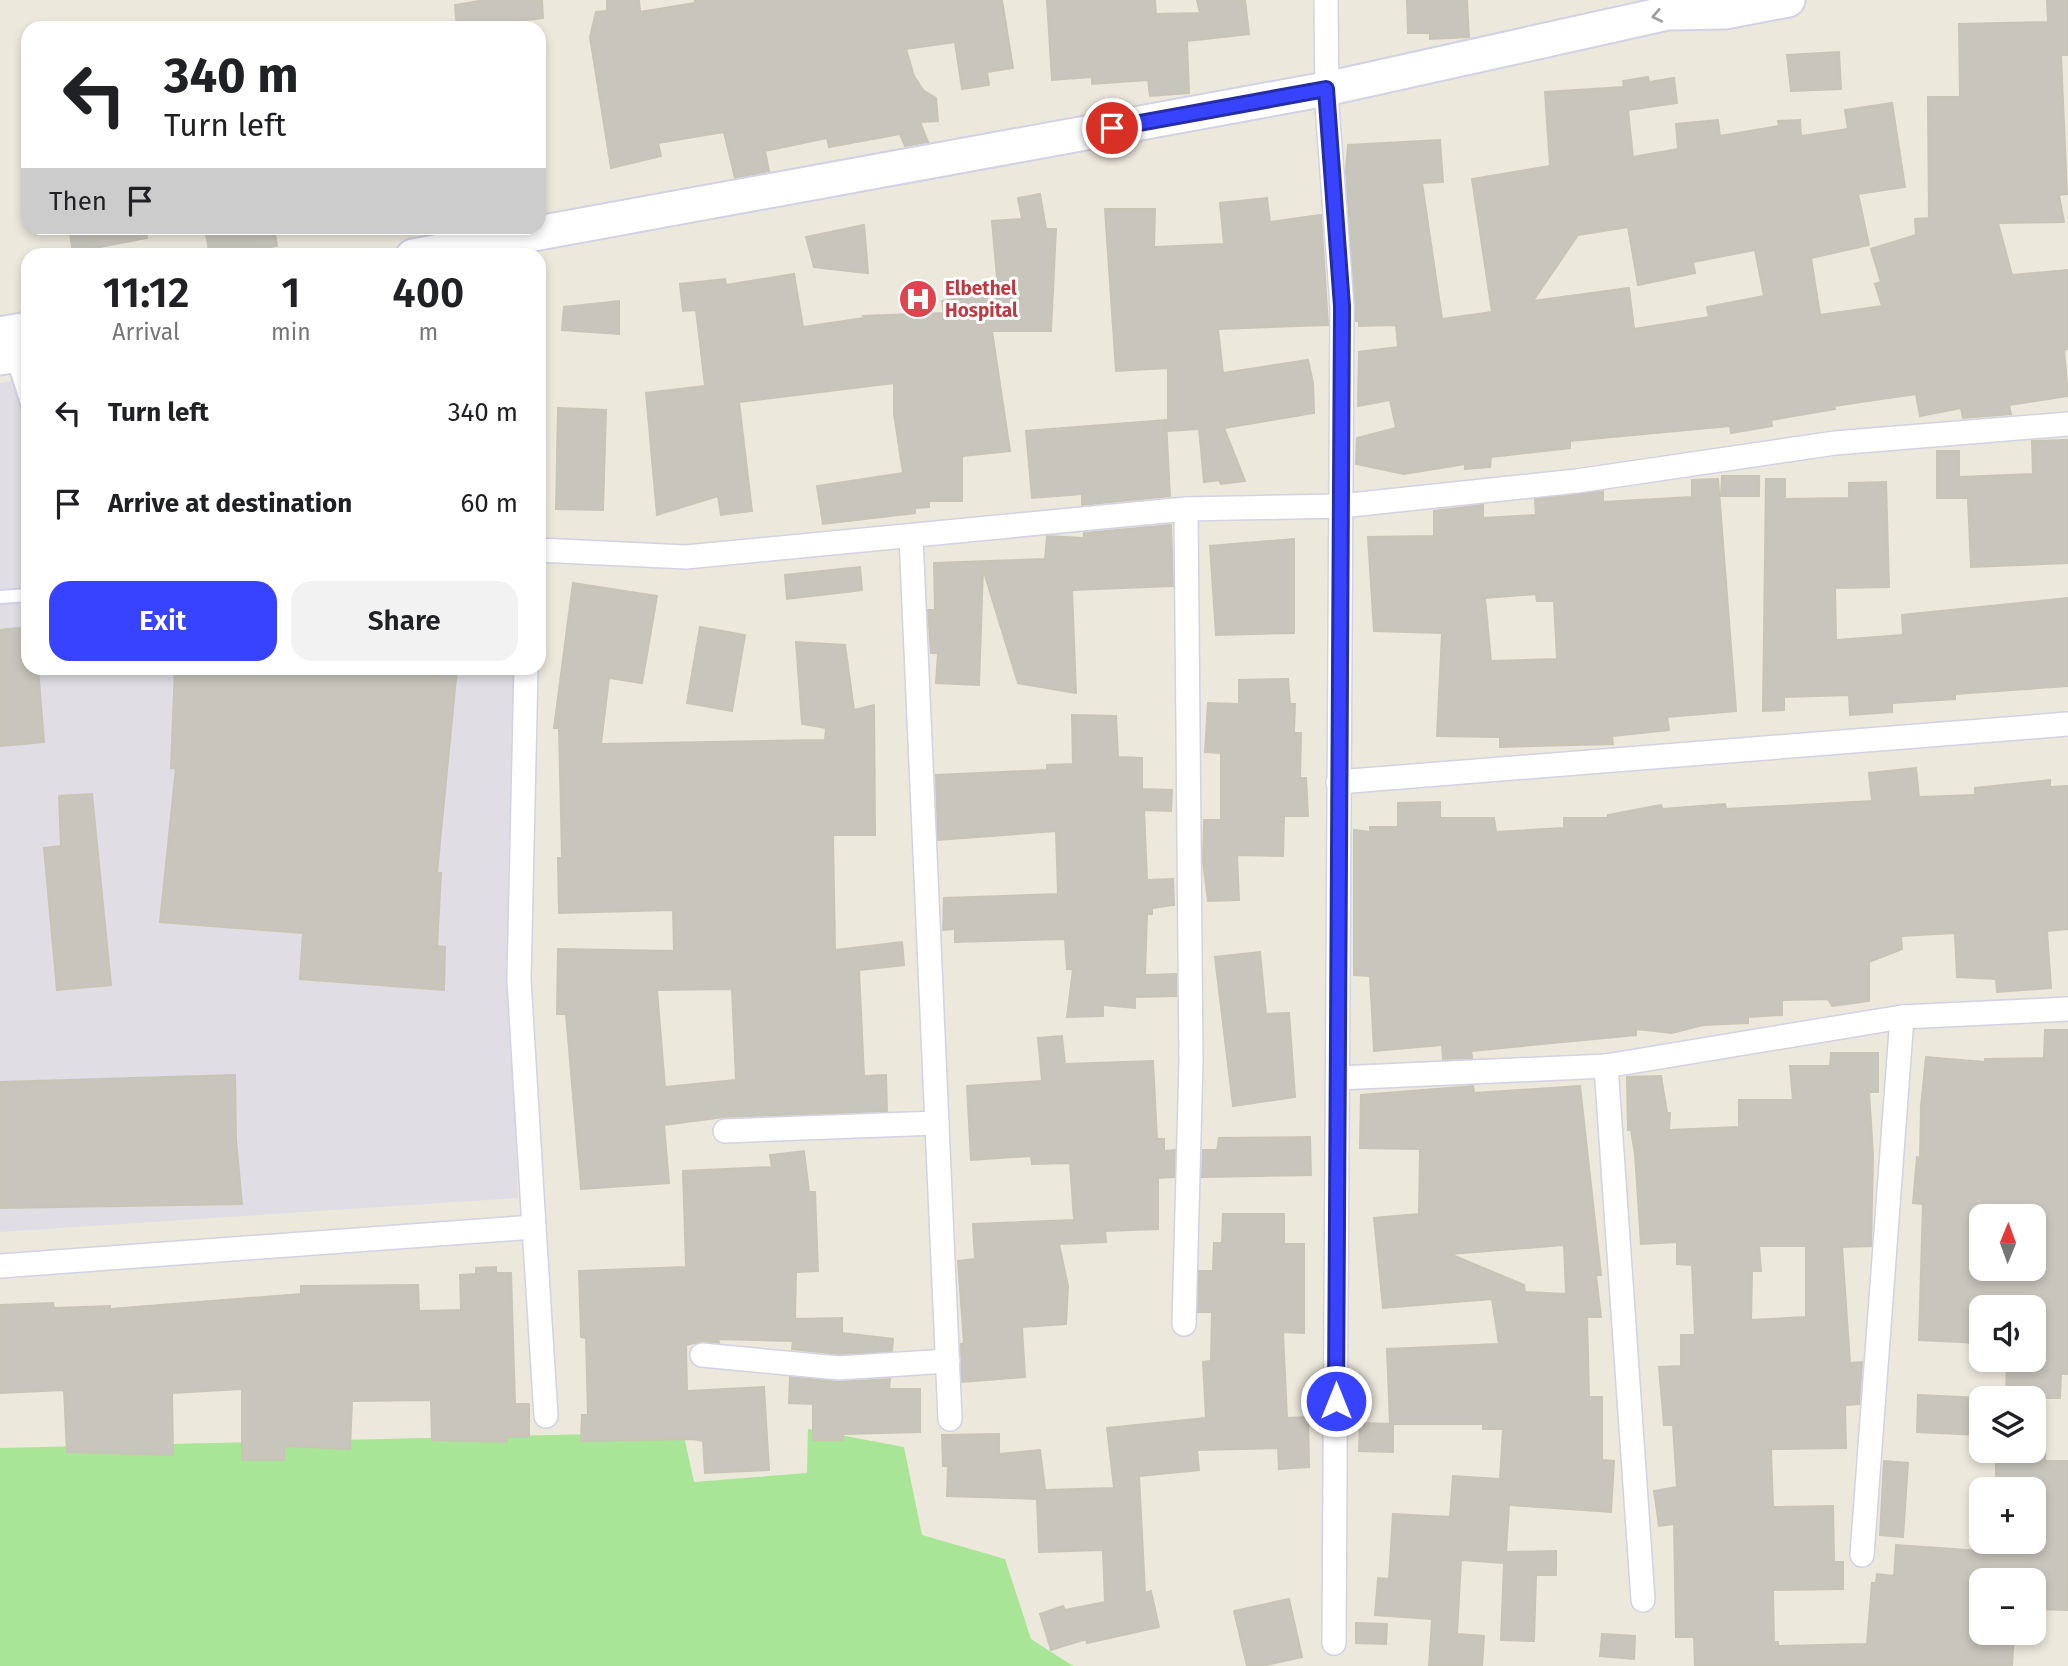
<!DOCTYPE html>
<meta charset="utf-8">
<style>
body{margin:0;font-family:"Fira Sans",sans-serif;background:#f2f2f2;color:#202124;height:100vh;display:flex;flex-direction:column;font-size:26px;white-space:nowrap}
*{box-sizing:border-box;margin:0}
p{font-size:23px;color:#757577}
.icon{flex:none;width:38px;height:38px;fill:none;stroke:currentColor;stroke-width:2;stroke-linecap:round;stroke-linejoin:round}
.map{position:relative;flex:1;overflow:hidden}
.panel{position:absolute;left:21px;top:248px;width:525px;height:427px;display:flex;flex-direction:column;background:#fff;border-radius:21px;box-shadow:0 4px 10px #0003}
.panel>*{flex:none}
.banner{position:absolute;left:21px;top:21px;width:525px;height:214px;border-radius:21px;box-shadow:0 4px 10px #0003;background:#fff;color:#202124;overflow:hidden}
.needle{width:46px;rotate:1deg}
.tools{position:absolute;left:1969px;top:1204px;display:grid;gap:14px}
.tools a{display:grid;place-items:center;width:77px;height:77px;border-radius:14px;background:#fff;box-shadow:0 4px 10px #0003;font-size:35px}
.pin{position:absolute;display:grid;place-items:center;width:60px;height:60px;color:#fff;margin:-30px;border:4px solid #fff;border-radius:50%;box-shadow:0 2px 7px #0007}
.me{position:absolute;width:77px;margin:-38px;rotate:0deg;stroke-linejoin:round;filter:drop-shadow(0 0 5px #0008)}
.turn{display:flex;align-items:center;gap:24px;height:147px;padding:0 28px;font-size:32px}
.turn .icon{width:91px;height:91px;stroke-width:2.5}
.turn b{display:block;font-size:49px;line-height:60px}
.then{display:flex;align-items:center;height:66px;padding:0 28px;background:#0003;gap:14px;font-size:26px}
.eta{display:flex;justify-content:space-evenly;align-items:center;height:119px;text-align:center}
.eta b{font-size:42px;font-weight:600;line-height:49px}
.primary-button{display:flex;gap:14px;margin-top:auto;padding:14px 28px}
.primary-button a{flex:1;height:80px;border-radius:21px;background:#3743ff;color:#fff;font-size:28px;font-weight:600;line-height:80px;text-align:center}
.primary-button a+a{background:#f2f2f2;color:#202124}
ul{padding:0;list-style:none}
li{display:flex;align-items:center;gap:21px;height:91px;padding:0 28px}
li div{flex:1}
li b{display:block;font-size:26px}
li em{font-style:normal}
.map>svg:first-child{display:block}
.industrial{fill:#e0dde5}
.green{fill:#a8e597}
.building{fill:#c8c5bc;stroke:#c8c4b6;stroke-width:2;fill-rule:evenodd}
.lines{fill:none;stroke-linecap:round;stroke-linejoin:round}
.service-casing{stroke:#d1d2e4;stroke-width:16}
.minor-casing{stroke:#d1d2e4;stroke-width:26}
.secondary-casing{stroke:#d1d2e4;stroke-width:37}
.service{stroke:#fff;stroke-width:12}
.minor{stroke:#fff;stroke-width:23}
.secondary{stroke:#fff;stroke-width:33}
.oneway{stroke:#a0a0a0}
.route-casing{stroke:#242ca6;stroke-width:18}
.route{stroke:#3743ff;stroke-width:12}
.labels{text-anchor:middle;stroke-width:6;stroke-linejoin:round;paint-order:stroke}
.health-label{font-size:19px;font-weight:bold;fill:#be3a42;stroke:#fff;text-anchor:start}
</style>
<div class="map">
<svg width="2068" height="1666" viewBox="0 0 2068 1666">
<rect width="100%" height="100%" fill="#ede8dc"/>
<polygon class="industrial" points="28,378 28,668 523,669 511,971 518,1198 0,1232 0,383"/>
<polygon class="green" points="808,1429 904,1447 922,1535 1005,1559 1031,1639 1073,1666 0,1666 0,1448 683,1432 694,1482 807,1473"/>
<g class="building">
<polygon points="486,0 542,0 543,18 457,28 455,5"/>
<polygon points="607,0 639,0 640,12 695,3 695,0 1002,0 1013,68 987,72 989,85 962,89 955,42 906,49 914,76 923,90 936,98 938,121 920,122 928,142 905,146 900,134 829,147 827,138 765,151 769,171 735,178 724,132 658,143 661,156 611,168 590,37 596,12 607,11"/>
<polygon points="1047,0 1155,0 1156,14 1200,13 1197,0 1245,0 1249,34 1187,41 1189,93 1150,96 1148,80 1092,84 1092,77 1052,80"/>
<polygon points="1407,0 1467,0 1469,37 1430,39 1430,33 1408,33"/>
<path d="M2047 0H2068V55H2061L2067 194 2059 195 2064 222 1998 223 2012 275 2068 270V349L2064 350 2068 396 2009 405 2011 414 1963 418 1961 408 1920 416 1916 394 1834 406 1835 409 1771 420 1772 426 1731 433 1730 426 1570 441V448L1491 457 1490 467 1465 469V464L1404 474 1356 464 1357 438 1396 428 1390 400 1358 406 1359 352 1398 347 1396 325 1359 326V321H1356L1346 171 1348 145 1440 140 1443 182 1422 183 1442 319 1492 312 1472 179 1550 166 1545 92 1624 87 1623 81 1648 77 1649 82 1674 78 1677 103 1628 110 1633 157 1678 149 1676 124 1718 120 1720 136 1779 126 1778 121 1800 120 1801 136 1848 129 1845 110 1892 103 1905 187 1858 194 1869 245 1811 258 1820 315 1882 306 1875 284 1881 282 1871 249 1916 235 1915 219 1929 218 1928 97H1960L1959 24 2048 22ZM1628 227 1638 285 1695 273 1693 262 1755 250 1764 296 1707 307 1709 317 1634 329 1629 288 1533 301 1578 235Z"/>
<polygon points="1839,52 1841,89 1791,91 1787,55"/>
<polygon points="1040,194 1046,229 1056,229 1051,331 992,331 1010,451 962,456 962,501 929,501 929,507 915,508 915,513 823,524 817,486 903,473 894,414 894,383 739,402 752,511 721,515 718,496 657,515 646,393 705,386 696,310 683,311 680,284 725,279 726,285 794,274 803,327 864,318 863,316 944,313 942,301 1004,291 998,289 992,221 1022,219 1018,198"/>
<polygon points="1267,198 1270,222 1321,215 1328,325 1218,329 1223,373 1308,360 1313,383 1314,413 1224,428 1245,481 1221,484 1219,480 1204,482 1199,429 1168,431 1168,368 1116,371 1105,209 1155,209 1154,247 1224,244 1220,203"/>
<polygon points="864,225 868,273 814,267 806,237"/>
<polygon points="88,228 146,228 147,238 73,252 70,234"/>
<polygon points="205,228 274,228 277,246 210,256"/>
<polygon points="619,301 619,334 562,330 564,307"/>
<polygon points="558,408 606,410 603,510 556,509"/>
<polygon points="1166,420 1170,496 1082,505 1082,494 1032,498 1026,431"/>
<polygon points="2068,440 2068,563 1971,567 1968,498 1937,498 1937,451 1959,451 1959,477 2033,474 2032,441"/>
<polygon points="1722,476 1759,476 1759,496 1721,496"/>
<path d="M1718 479 1736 711 1667 717 1669 730 1612 736 1613 744 1500 747V737L1437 736 1442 633 1374 631 1368 537 1434 536V511L1483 505V518L1536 515 1535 499 1603 491V502L1692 497V480ZM1536 594 1537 601H1554L1557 659 1491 661 1485 598Z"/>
<polygon points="1766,479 1785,479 1785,499 1849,498 1849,483 1886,482 1889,587 1835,588 1836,640 1903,635 1902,615 2068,598 2068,686 1955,694 1955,699 1892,703 1892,712 1850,715 1849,695 1784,697 1784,710 1763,711"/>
<polygon points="1171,525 1173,586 1072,590 1076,693 1018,683 983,569 979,685 936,683 938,653 931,653 928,610 935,610 934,563 1045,559 1047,536 1084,538 1084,533"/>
<polygon points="1294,539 1294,633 1216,635 1210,546"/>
<polygon points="860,567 862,590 787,599 785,575"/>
<path d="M573 583 657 596 642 683 609 678 601 744 825 740 826 728 802 724 796 642 845 645 854 710 874 705 875 835H833L835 950 902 942 904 965 859 970 864 1076 886 1075 887 1111 724 1117 664 1125 669 1183 581 1189 566 1014H557L558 949 674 951 673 910 559 913 558 858H562L559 728H554ZM732 989 736 1080 665 1087 657 990Z"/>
<polygon points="28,627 28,668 38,668 44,742 0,746 0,630"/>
<polygon points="700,627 745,635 732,711 687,703"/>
<polygon points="175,668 457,668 437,873 441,873 437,946 445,947 444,990 300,979 303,933 160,922 176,768 171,768"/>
<polygon points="1288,679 1290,704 1295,704 1294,733 1301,733 1300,778 1306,778 1308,816 1284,816 1283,856 1237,855 1239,900 1208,901 1203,862 1204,820 1221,820 1221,753 1205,752 1208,703 1239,704 1239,680"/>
<polygon points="1072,715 1116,716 1118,757 1142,758 1142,789 1172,790 1171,811 1144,810 1147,880 1173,879 1174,905 1152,908 1152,914 1147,914 1145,975 1176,974 1176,996 1135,997 1135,1008 1103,1005 1103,1016 1067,1017 1073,969 1067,969 1065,939 955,942 955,929 943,930 944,898 1058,894 1056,831 938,840 936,775 1047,770 1047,765 1073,764"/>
<polygon points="1916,768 1919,797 1975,795 1975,788 2050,780 2050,787 2068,786 2068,929 2047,931 2051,988 1997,992 1996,979 1957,977 1955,933 1901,936 1902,949 1869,962 1869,1001 1832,1006 1828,999 1782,1000 1782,1015 1748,1017 1748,1023 1703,1025 1672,1033 1636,1029 1636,1035 1471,1051 1472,1058 1443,1059 1442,1045 1374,1051 1370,976 1354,975 1354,830 1370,832 1370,827 1398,827 1398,803 1440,802 1440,818 1494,818 1496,832 1564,828 1564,818 1608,818 1608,815 1661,805 1662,809 1725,804 1726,809 1872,801 1869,773"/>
<polygon points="92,794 111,985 57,990 44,848 61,846 59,796"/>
<polygon points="1260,952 1266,1014 1289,1013 1295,1097 1233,1106 1215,957"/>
<path d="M2045 1030H2068V1374H2061L2060 1398H2006L2007 1360H2034V1307H1981V1343L1919 1340 1923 1204 1913 1203 1917 1157 1920 1158 1921 1106 1926 1057 1985 1062V1059L2044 1058ZM1981 1212 2034 1216V1269H1981Z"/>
<polygon points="1062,1036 1065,1064 1153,1061 1157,1139 1164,1139 1164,1151 1175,1150 1174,1177 1158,1178 1158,1229 1105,1231 1106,1242 1059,1244 1068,1286 1066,1324 1022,1327 1025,1377 962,1382 961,1344 964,1343 958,1261 975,1259 973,1224 1074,1220 1070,1163 1032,1164 1031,1156 971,1160 967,1086 1042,1081 1038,1038"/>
<path d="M1831 1053H1878V1092H1869L1873 1155 1871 1246 1842 1247 1850 1363 1862 1362 1859 1404 1845 1405 1846 1448 1771 1449 1773 1507 1833 1506 1834 1562H1843V1589L1773 1590 1774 1642H1778V1646L1867 1644 1872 1583H1876L1877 1574 1894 1576 1896 1545 1982 1551 1983 1542H2034V1487H1996V1451H2045V1461H2068L2067 1610 2034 1609V1580H1981V1633H2014L2012 1666H1695L1694 1637H1676L1674 1524 1659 1526 1654 1491 1677 1487 1673 1425H1664L1659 1367 1681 1366V1335H1695L1692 1265 1677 1264V1242L1641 1244 1635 1154 1631 1130H1628L1627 1077 1661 1076 1667 1113H1670L1669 1130 1739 1127V1100H1793L1790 1066H1830ZM1759 1246H1806V1317L1751 1320 1752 1271H1761Z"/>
<polygon points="235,1075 236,1140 242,1204 0,1208 0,1082"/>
<path d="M1473 1086 1474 1093 1580 1086 1601 1275H1596L1601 1317H1587L1589 1397H1602V1460L1614 1461 1611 1512 1509 1505 1506 1552 1556 1551V1575H1536L1534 1641 1501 1640 1504 1563 1461 1560 1457 1634 1484 1636 1482 1666H1429L1432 1619 1375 1615 1378 1578 1389 1579 1393 1514 1450 1517 1453 1476 1500 1479 1503 1429H1483V1424H1390L1387 1349 1499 1344 1492 1299 1383 1308 1374 1218 1419 1214 1420 1149 1360 1148 1361 1095ZM1564 1245 1566 1294 1525 1292 1524 1285 1450 1254Z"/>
<polygon points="1310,1137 1311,1175 1202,1177 1203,1150 1217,1150 1219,1138"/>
<polygon points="804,1151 809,1192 815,1192 818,1271 796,1272 795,1319 842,1318 842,1333 893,1339 892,1351 839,1354 792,1349 793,1341 718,1339 719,1343 703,1341 686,1345 687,1391 764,1387 769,1470 705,1473 703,1441 693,1439 581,1441 582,1415 588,1415 586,1338 581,1337 579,1271 686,1267 683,1171 772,1167 770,1155"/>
<polygon points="1223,1214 1284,1214 1284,1244 1304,1244 1304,1333 1283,1332 1287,1418 1308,1417 1309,1467 1279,1469 1278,1448 1197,1450 1199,1470 1139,1476 1145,1593 1151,1591 1159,1627 1087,1643 1086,1639 1051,1650 1040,1614 1063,1606 1065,1610 1105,1602 1103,1550 1039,1552 1037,1499 947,1496 948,1466 943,1466 942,1435 999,1434 999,1454 1040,1450 1045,1490 1114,1488 1107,1428 1206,1418 1203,1362 1211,1361 1212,1312 1198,1312 1199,1271 1213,1271 1214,1243 1222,1243"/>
<polygon points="496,1267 496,1273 511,1273 515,1404 529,1404 529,1437 507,1437 507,1442 432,1440 431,1400 352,1401 350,1449 284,1446 284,1460 242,1460 242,1389 172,1393 173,1455 67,1452 64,1390 0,1393 0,1305 53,1303 54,1308 110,1306 110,1309 301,1294 301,1286 418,1285 419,1311 461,1310 460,1275 476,1274 476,1268"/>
<polygon points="790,1377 838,1382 890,1379 889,1389 920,1389 920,1432 843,1434 843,1440 813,1440 813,1404 789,1403"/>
<polygon points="1918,1395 1981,1398 1981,1435 1917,1432"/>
<polygon points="1360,1423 1393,1424 1393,1452 1359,1451"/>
<polygon points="1884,1461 1908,1463 1903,1537 1880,1535"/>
<polygon points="1289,1599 1302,1657 1262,1666 1247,1666 1234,1611"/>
<polygon points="1356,1623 1387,1624 1386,1644 1356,1643"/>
<polygon points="1602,1634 1635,1636 1634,1659 1600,1656"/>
</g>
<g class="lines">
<defs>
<g id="service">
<polyline points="12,356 28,407"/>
<polyline points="0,597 28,595"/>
</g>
<g id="minor">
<polyline points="1326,0 1327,106 1342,306 1334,1643"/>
<polyline points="911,537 950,1419"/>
<polyline points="539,550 686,557 1186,509 1341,506 1577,481 1835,443 2068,424"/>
<polyline points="1338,782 2068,724"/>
<polyline points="1606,1066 1643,1600"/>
<polyline points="1338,1078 1606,1066 1902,1017 2068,1009"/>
<polyline points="725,1131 937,1123"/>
<polyline points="534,1227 546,1416"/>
<polyline points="0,1266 534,1227 519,980 526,668"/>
<polyline points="1184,1324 1191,1061 1186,509"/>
<polyline points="702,1355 839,1368 948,1361"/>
<polyline points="1862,1555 1902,1017"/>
</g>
<g id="secondary">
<polyline points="413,256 1326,89 1668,13 1725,12 1788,0"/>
<polyline points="0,334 28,329"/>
<polyline points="0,358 28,353"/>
</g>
</defs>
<use href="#service" class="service-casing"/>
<use href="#minor" class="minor-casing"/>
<use href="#secondary" class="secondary-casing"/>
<use href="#service" class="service"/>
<use href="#minor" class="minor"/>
<use href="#secondary" class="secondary"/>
</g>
<defs><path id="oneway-chevron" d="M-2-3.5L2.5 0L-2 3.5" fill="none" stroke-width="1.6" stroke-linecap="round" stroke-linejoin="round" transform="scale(1.75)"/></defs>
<use class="oneway" href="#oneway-chevron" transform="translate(1657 16) rotate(168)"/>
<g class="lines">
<defs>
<polyline id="route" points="1112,128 1326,89 1342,306 1336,1401"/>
</defs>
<use href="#route" class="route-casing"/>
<use href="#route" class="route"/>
</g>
<defs>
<symbol id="hospital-disc" viewBox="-11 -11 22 22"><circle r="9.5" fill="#e0444e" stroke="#fff"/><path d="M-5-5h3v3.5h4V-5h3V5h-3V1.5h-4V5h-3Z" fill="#fff"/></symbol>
</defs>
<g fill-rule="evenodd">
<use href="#hospital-disc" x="896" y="277" width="44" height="44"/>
</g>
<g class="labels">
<g class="health-label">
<text x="945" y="295">Elbethel<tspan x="945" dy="22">Hospital</tspan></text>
</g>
</g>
</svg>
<div class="tools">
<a><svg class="needle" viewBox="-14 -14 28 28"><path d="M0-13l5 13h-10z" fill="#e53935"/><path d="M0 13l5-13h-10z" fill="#757577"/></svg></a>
<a><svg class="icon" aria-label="sound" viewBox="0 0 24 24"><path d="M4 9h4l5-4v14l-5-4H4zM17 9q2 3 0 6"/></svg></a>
<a><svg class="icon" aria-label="layers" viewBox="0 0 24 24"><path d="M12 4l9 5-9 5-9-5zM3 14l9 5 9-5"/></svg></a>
<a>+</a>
<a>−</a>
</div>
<div class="pin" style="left:1112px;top:128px;background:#d93025"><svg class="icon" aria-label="arrive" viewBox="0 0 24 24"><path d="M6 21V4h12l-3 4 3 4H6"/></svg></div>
<svg class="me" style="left:1336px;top:1401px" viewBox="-20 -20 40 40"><circle r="17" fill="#3743ff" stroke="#fff" stroke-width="3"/><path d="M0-11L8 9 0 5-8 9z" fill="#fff"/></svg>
<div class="banner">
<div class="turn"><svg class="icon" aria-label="left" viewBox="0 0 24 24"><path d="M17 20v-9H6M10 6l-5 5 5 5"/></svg><div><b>340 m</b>Turn left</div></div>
<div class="then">Then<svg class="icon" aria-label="arrive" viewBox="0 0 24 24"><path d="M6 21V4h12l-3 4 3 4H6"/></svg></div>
</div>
<section class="panel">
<div class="eta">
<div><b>11:12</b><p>Arrival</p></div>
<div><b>1</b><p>min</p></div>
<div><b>400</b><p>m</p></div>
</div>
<ul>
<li><svg class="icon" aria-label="left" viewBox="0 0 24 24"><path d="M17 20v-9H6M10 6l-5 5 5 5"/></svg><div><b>Turn left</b></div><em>340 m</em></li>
<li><svg class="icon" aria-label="arrive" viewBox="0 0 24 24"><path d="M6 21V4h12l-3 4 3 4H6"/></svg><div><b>Arrive at destination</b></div><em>60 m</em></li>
</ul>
<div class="primary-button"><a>Exit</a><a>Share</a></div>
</section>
</div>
